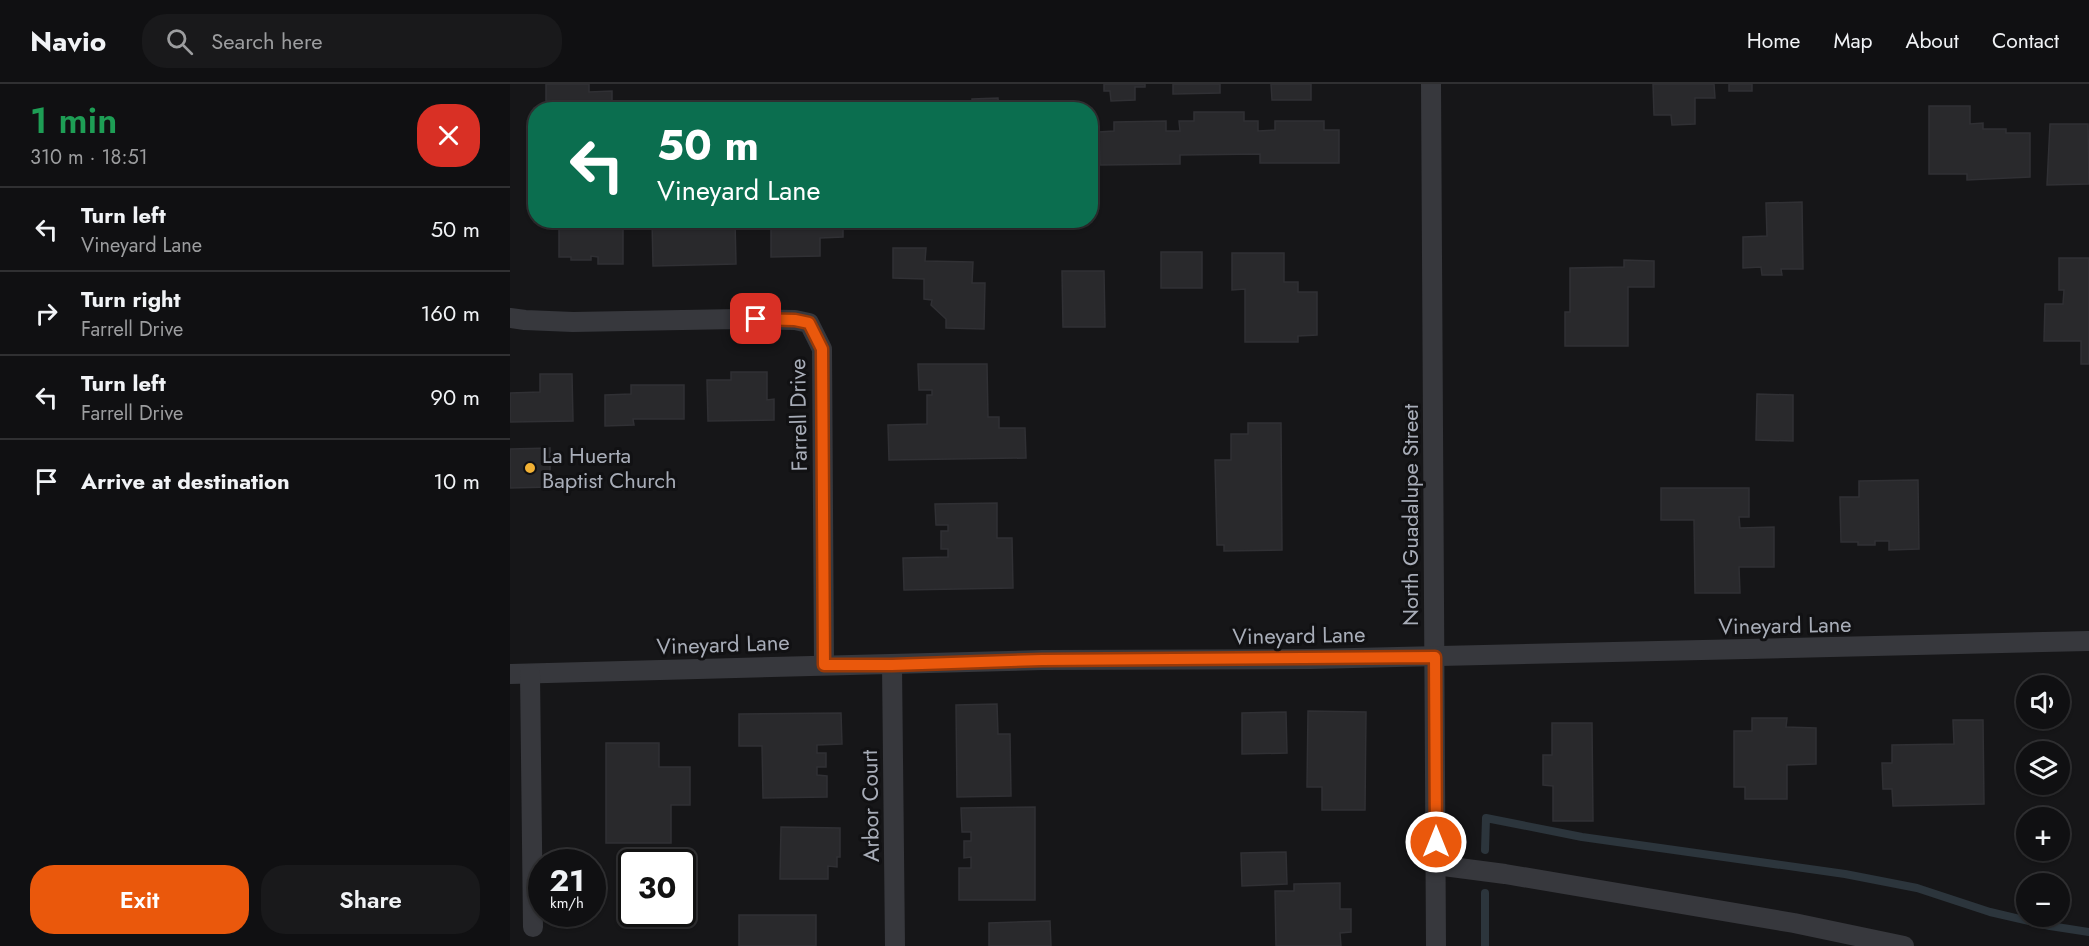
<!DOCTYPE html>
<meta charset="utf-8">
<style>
body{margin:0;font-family:Jost,sans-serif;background:#19191b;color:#f1f3f6;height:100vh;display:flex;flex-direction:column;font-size:22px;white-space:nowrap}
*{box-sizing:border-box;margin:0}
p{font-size:20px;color:#9c9d9f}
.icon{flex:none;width:33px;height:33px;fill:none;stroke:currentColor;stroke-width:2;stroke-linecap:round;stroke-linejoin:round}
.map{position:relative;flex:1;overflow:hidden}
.panel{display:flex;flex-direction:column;background:#101012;width:510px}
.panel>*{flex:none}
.guide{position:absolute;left:18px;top:18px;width:570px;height:126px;border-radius:24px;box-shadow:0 2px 4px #0004,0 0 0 2px #303032;background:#0b6e4f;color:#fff;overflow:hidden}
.fabs{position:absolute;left:1506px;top:591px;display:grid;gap:12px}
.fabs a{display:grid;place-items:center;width:54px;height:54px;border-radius:50%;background:#101012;box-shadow:0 2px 4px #0004,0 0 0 2px #303032;font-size:30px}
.speed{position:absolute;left:18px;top:765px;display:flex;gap:12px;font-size:30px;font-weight:700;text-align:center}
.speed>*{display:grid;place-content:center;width:78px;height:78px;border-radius:50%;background:#101012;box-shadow:0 2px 4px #0004,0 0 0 2px #303032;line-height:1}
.speed small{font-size:15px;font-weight:400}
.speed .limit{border:3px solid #111;border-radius:9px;background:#fff;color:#111}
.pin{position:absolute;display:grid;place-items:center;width:51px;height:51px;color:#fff;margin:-26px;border-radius:12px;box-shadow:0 3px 9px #0006}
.me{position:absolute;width:66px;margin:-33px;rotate:0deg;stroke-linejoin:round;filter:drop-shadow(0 0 4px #0008)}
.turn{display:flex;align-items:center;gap:21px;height:126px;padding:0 30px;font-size:27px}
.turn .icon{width:78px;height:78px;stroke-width:2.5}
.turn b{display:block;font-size:42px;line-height:51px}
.round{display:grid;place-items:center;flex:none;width:63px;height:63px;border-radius:24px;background:#19191b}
.overview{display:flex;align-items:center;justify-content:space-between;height:102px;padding:0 30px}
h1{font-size:36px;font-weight:600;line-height:45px;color:#1e9e55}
.cta{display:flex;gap:12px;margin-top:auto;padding:12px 30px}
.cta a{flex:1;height:69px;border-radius:24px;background:#ea580c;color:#fff;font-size:24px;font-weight:600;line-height:69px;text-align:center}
.cta a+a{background:#19191b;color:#f1f3f6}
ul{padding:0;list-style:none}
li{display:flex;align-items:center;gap:18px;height:84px;padding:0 30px;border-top:2px solid #303032}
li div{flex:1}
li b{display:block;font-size:22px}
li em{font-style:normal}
header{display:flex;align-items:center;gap:36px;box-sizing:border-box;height:84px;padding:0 30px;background:#101012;border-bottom:2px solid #303032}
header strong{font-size:28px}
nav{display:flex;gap:33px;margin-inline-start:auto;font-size:21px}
.search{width:420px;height:54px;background:#19191b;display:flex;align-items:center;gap:15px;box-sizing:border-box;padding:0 21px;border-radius:24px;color:#9c9d9f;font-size:22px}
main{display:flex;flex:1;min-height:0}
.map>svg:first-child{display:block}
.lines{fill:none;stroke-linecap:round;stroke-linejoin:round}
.stream{stroke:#2c353c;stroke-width:8}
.building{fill:#29292c;stroke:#303034;stroke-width:1.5}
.minor{stroke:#37383d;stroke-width:20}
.route-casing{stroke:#983908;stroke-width:15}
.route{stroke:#ea580c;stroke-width:10}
.poi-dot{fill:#f2b134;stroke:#111113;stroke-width:2}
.labels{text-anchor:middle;stroke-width:6;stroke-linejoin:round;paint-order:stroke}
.street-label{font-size:22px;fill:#a8adb8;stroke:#111113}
.poi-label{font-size:22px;fill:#a8adb8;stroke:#111113;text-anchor:start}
</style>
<header>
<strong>Navio</strong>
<div class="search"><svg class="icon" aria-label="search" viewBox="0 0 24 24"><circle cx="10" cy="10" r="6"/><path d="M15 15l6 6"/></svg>Search here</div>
<nav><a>Home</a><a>Map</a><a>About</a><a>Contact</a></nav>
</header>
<main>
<section class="panel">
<div class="overview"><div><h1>1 min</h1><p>310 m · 18:51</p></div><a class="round" style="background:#d93025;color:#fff"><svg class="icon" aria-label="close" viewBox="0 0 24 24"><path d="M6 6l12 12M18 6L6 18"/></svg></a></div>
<ul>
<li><svg class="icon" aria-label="left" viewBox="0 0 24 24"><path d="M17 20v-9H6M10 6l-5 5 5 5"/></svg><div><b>Turn left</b><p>Vineyard Lane</p></div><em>50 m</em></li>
<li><svg class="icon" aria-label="right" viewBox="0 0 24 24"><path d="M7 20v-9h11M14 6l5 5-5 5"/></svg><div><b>Turn right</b><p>Farrell Drive</p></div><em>160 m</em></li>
<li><svg class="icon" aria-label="left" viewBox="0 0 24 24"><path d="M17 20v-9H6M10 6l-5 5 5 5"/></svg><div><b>Turn left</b><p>Farrell Drive</p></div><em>90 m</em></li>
<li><svg class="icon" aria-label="arrive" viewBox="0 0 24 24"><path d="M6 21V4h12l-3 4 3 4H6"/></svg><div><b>Arrive at destination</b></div><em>10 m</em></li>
</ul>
<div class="cta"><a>Exit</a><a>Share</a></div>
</section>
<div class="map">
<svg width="1579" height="862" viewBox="0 0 1579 862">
<rect width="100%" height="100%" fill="#161618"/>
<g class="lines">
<g class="stream">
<polyline points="975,766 976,734 1072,753 1335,790 1407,804 1480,828 1540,842 1579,848"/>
<polyline points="975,862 975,809"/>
</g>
</g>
<g class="building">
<polygon points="36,0 79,0 79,8 102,7 102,26 36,26"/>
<polygon points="594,0 635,0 635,3 625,3 625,16 601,17 600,7 594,7"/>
<polygon points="663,0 710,0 710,9 663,10"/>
<polygon points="761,0 801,0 801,16 762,16"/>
<polygon points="1143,0 1204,0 1205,14 1185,14 1185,40 1162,41 1161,31 1144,31"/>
<rect x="1219" y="0" width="23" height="7"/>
<polygon points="488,14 489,26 462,26 462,15"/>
<rect x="137" y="21" width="25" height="5"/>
<polygon points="1419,22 1460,22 1460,40 1473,39 1473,45 1496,45 1496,49 1520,49 1520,93 1457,96 1457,90 1419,90"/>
<polygon points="684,28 734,28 734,37 748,37 748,47 765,46 765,37 814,37 814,46 829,46 829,79 750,79 750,70 670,71 670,80 590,81 589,48 604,47 604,38 656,37 656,47 670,47 669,37 684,37"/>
<polygon points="1540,40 1578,40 1579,100 1537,101"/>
<polygon points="1292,118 1293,185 1271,185 1272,191 1252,191 1251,183 1233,184 1233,153 1257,152 1256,119"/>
<polygon points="49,136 113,136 113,180 88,180 88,173 81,172 81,176 61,176 61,173 49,173"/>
<polygon points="142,136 225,136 226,180 143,182"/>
<polygon points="261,136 333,136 333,153 310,154 310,172 261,173"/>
<polygon points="383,164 416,164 415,177 463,178 462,199 475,199 474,245 436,244 436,235 421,221 422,216 414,215 414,195 383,194"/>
<rect x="651" y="168" width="41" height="36"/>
<polygon points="722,169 774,169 774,198 788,198 788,208 807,208 807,251 788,252 788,258 735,258 735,205 722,206"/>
<polygon points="1549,174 1579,174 1579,280 1571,280 1571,257 1534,257 1535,220 1553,220 1554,206 1549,206"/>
<polygon points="1114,176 1144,177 1144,203 1118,203 1118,262 1055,262 1055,228 1060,228 1060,184 1114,183"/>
<polygon points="552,187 594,187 595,243 553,243"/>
<polygon points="408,280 477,280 478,333 489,333 489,344 515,344 516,374 379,376 378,341 417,340 417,311 422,311 422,306 409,306"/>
<polygon points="221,288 257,288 257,316 264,315 264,336 198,337 197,296 221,296"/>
<polygon points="30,290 62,290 63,337 0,338 0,309 30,308"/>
<polygon points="121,301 174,301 174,335 123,335 124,341 95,342 95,311 121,310"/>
<polygon points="1247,310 1283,311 1283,357 1246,356"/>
<polygon points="738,339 771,339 772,466 714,467 714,461 707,461 705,376 721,376 721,350 738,350"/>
<polygon points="40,364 40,403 0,404 0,365"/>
<polygon points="1408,396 1409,465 1379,466 1379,457 1365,457 1365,461 1348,461 1348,458 1331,458 1330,413 1349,413 1349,397"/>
<polygon points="1151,404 1239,404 1239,433 1229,433 1230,444 1264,443 1264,483 1229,483 1230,509 1185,509 1184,436 1151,436"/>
<polygon points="487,419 487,454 502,454 503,504 394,506 393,474 438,473 438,465 431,465 431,447 438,447 438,441 426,441 425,420"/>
<polygon points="487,620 488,650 500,650 501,712 447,713 446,621"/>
<polygon points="798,627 856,628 855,726 812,726 812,703 797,703"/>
<polygon points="776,628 777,669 732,670 732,629"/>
<polygon points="331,629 332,660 307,661 307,669 316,669 316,683 307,683 307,691 317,692 317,713 253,714 252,662 229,662 229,630"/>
<polygon points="1242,634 1277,634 1276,643 1306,644 1306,680 1277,681 1277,715 1235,715 1235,703 1224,703 1224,647 1242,647"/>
<polygon points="1443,636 1473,636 1474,720 1383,722 1382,705 1373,705 1372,679 1382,679 1382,661 1444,660"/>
<polygon points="1042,639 1082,639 1083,737 1043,737 1043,702 1033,701 1033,671 1042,671"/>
<polygon points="96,659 149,659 149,683 180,683 180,721 161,721 161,759 96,759"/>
<polygon points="525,723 525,816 449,816 449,784 461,784 461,773 454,774 454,757 461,757 461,748 452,748 451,724"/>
<polygon points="271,743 330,744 330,773 327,773 327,783 318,782 318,795 270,795"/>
<polygon points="776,768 777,800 732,802 731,769"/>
<polygon points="830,799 830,825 841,825 841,848 830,849 831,862 766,862 765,807 784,807 784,800"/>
<rect x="229" y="831" width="77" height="31"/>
<polygon points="540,837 541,862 479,862 479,839"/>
</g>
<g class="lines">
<g class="minor">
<polyline points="921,0 926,862"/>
<polyline points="0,234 15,236 63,238 227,235 285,236 299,239 312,265 314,581"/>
<polyline points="382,581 385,862"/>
<polyline points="0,590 532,576 801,575 1579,557"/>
<polyline points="20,590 23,843"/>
<polyline points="926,781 995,790 1284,839 1394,862"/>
</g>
</g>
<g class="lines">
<defs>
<polyline id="route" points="246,235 285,236 299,239 312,265 314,581 382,581 532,576 925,573 926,758"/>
</defs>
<use href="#route" class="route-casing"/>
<use href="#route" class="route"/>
</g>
<circle class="poi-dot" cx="20" cy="384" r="6"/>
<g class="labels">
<g class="street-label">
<text transform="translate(288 331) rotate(-91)" y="8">Farrell Drive</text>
<text transform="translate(900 431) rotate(-90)" y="8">North Guadalupe Street</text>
<text transform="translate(1275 541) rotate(-1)" y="8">Vineyard Lane</text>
<text transform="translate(789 551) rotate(-1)" y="8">Vineyard Lane</text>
<text transform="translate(213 560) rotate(-2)" y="8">Vineyard Lane</text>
<text transform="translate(360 722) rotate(-91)" y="8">Arbor Court</text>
</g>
<g class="poi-label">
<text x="32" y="379">La Huerta<tspan x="32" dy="25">Baptist Church</tspan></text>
</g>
</g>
</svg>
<div class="fabs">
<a><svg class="icon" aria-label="sound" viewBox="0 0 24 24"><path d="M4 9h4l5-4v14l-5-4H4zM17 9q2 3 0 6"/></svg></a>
<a><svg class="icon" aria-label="layers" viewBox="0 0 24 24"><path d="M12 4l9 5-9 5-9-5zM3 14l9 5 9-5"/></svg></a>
<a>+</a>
<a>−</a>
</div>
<div class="speed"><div>21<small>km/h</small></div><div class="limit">30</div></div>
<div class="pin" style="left:246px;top:235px;background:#d93025"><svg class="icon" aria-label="arrive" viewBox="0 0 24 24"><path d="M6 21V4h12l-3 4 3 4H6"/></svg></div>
<svg class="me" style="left:926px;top:758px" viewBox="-20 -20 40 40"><circle r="17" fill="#ea580c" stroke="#fff" stroke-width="3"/><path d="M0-11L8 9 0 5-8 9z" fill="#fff"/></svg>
<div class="guide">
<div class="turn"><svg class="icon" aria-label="left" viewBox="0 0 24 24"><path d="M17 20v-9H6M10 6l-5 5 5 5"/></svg><div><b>50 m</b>Vineyard Lane</div></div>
</div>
</div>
</main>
